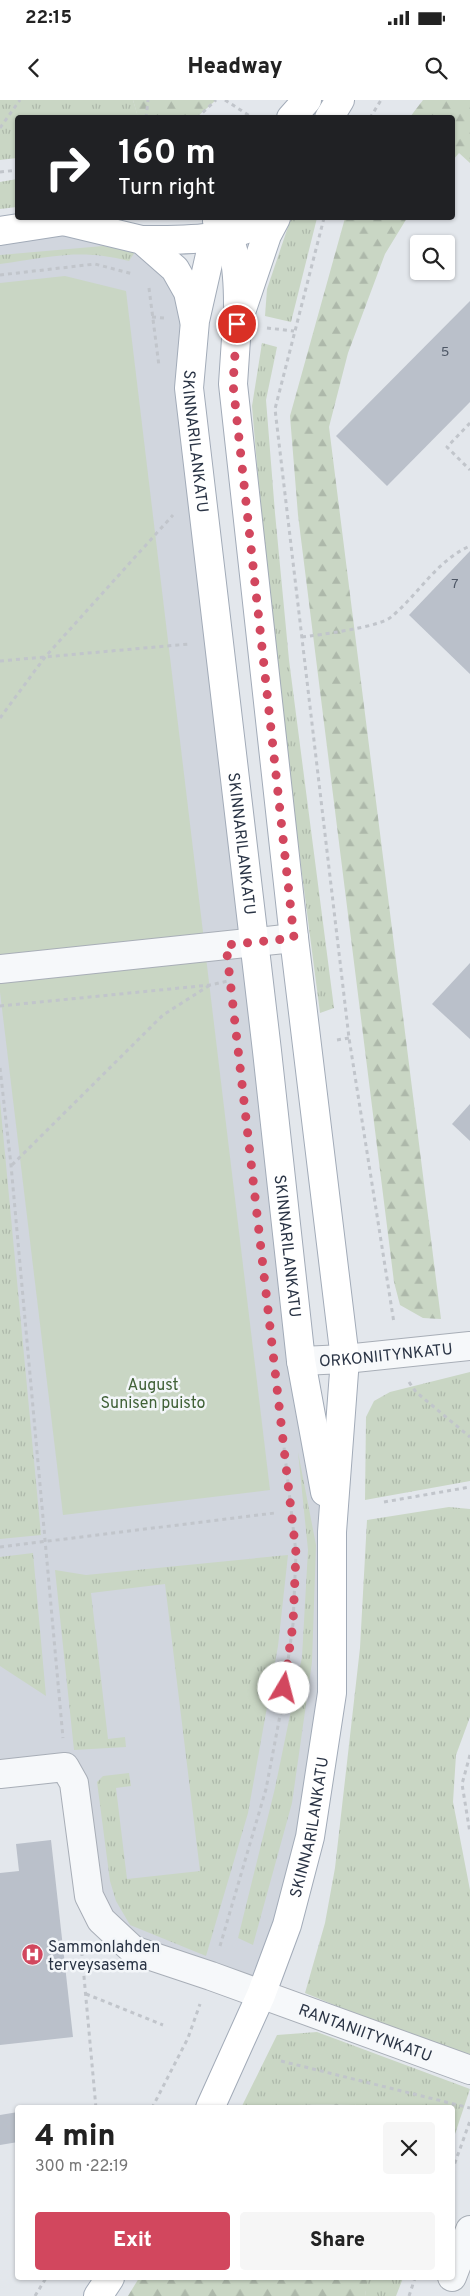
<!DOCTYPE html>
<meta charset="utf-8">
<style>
body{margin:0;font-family:Overpass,sans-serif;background:#f6f6f6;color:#222;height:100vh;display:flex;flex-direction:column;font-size:19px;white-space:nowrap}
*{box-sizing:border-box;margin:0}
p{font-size:16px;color:#767676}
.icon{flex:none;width:28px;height:28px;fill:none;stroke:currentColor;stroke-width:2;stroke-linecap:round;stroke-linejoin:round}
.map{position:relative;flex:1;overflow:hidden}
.drawer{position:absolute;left:15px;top:2005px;width:440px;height:175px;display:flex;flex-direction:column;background:#fff;border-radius:5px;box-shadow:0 1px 4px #0004}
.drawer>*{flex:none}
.top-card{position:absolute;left:15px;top:15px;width:440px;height:105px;border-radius:5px;box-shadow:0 1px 4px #0004;background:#202124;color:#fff;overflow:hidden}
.buttons{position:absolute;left:410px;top:135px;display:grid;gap:10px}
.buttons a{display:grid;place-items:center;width:45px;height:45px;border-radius:5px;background:#fff;box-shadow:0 1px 4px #0004;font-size:25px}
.pin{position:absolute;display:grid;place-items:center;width:42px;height:42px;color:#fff;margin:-21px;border:2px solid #fff;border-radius:50%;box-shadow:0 1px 5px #0007}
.me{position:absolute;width:55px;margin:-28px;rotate:8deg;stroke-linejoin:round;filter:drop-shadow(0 0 4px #0008)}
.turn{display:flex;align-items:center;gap:18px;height:105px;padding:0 20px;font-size:22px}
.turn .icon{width:65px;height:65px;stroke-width:2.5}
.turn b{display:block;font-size:35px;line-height:42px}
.round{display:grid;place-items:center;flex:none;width:52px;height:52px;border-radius:5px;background:#f6f6f6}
.summary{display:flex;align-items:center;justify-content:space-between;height:85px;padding:0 20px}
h1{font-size:30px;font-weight:800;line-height:38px}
.cta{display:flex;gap:10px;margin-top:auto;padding:10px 20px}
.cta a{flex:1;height:58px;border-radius:5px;background:#d2475e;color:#fff;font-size:20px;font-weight:800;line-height:58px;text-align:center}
.cta a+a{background:#f6f6f6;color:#222}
.status{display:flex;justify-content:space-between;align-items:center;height:35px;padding:0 25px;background:#fff;direction:ltr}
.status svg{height:14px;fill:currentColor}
header{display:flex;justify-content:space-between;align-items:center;height:65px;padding:0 20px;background:#fff;font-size:22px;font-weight:800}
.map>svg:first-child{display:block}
.built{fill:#d1d6de}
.grass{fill:url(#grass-tufts)}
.forest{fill:url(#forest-firs)}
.park{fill:#c9d6c4}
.building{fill:#bac0ca}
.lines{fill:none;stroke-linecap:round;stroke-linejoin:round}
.minor-casing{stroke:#a8aeb7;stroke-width:30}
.major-casing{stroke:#a2abb8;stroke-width:30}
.path{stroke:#c1c5cb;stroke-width:3;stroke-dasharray:4 4;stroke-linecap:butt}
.minor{stroke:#f6f8fa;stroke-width:28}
.major{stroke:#fff;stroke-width:28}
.route{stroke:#d2475e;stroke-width:9;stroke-dasharray:0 16.2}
.labels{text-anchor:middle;stroke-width:5;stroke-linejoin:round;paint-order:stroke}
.number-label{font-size:14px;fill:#4e5766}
.street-label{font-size:16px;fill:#2a3445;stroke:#f3f6f9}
.park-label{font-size:16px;fill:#406137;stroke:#f3f6f9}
.poi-label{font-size:16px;fill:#2a3445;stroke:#f3f6f9;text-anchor:start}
</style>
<div class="status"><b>22:15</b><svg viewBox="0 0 49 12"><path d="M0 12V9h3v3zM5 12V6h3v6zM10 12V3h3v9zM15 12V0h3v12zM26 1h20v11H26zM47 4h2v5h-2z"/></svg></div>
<header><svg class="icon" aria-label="back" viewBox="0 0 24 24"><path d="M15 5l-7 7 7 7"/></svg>Headway<svg class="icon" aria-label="search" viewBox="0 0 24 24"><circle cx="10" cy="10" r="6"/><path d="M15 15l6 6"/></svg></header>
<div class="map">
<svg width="470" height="2196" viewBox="0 0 470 2196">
<defs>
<pattern id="grass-tufts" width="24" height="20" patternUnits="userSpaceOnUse" patternTransform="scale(1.25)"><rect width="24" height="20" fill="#c9d6c4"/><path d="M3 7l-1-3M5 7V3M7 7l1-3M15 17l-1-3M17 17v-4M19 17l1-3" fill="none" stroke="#adb8aa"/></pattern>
<pattern id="forest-firs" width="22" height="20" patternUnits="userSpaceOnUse" patternTransform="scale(1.25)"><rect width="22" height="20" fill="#c9d6c4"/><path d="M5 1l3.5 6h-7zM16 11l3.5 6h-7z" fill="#adb8aa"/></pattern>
</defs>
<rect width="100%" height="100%" fill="#e3e7ec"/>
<polygon class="built" points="67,122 175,169 332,1432 332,1593 261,1895 101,1820 74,1683 0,1674 0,131"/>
<g class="grass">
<polygon points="0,0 133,0 138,17 18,18 17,58 0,60"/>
<polygon points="17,79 17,107 0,109 0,82"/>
<polygon points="291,118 317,118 291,222 265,216 267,189"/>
<path d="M103 146 135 152 129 161C81 148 48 157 0 164V155Z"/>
<polygon points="262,243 277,247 266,300 275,413 289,560 334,908 320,913 272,542 252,306"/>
<polygon points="0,1001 41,1435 0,1439"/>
<polygon points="470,1272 470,1381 365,1400 366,1317 374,1301 390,1292"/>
<polygon points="298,1352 316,1445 312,1562 292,1703 253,1845 238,1838 275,1688 302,1557 308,1450"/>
<polygon points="449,1407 470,1409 470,1617 456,1655 453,1702 470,1790 470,1961 305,1893 325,1823 335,1768 360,1548 367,1420"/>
<polygon points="33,1453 46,1596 0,1566 0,1457"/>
<polygon points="288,1455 278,1546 248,1713 206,1856 130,1825 116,1801 110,1781 97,1682 103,1676 129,1673 131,1686 116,1688 127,1779 200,1771 165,1484 91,1493 108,1639 125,1637 126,1647 74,1650 55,1470 86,1475"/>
<polygon points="317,1932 470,1989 453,2040 452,2008 356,2008 355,2004 242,2006 277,1935"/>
<polygon points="367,2178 403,2178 396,2196 365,2196"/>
</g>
<g class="forest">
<polygon points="133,0 216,0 197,17 138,18"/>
<polygon points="423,0 470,0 470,63 459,53 453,60 452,18 410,17"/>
<polygon points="345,118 407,118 385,154 348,253 329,327 441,1219 423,1218 400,1205 394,1182 298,415 290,316"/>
<polygon points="355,2004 356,2007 241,2007 242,2006"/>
<polygon points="139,2178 367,2178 368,2179 365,2196 128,2196"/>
</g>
<polygon class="park" points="65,176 126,191 270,1390 63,1415 0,892 0,183"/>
<g class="building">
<polygon points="470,201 470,302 387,386 336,336"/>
<polygon points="470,451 470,574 409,515"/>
<polygon points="470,863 470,939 432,904"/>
<polygon points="470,1004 470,1041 452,1024"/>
<polygon points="51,1740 73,1937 0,1945 0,1773 19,1771 16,1744"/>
<polygon points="18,2012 18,2042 0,2045 0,2015"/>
</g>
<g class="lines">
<defs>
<g id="minor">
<polyline points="0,869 294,838"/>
<path id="s1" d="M301 1261 345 1259 470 1246"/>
<path id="s2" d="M0 1674 65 1667 74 1683 89 1796 101 1820 133 1850 211 1876 470 1970"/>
<polyline points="452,2177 470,2130"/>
</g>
<g id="major">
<polyline points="291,18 307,0"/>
<polyline points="329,18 340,0"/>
<path id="s3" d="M225 118 214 137 195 221 189 288 267 951 301 1261 325 1392"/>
<path d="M217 121C237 137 238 180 238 205"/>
<polyline points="67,122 142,140 175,169 188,192 194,220"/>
<polyline points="0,131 84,118"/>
<path d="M142 140C186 140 231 141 271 118"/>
<path id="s4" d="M210 2008 261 1895 287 1825 310 1737 332 1593V1432L345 1259 294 838 233 284 237 224 267 135 276 118"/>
<polyline points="98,2196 110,2178"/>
</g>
</defs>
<use href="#minor" class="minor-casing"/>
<use href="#major" class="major-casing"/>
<g class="path">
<polyline points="225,0 253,18"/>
<polyline points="146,18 148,0"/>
<polyline points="197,18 216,0"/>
<polyline points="370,18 381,0"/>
<polyline points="0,28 20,0"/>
<polyline points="0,72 18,70"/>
<polyline points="324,118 275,309 349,938 394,1223"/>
<polyline points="0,175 95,164 133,174"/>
<polyline points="149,188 159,266"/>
<polyline points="152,217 164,218"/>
<polyline points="267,228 294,231"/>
<polyline points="470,323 447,347 470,370"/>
<path d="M302 537C319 535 380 527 391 517 418 495 437 460 470 446"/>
<polyline points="0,561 189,544"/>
<polyline points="0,618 45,557 173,415"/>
<polyline points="0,906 210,885 228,881"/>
<polyline points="337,940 349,938"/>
<polyline points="0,968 11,1065 63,1638"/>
<polyline points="12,1065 163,915 210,885"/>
<polyline points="409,1282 416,1292 470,1337"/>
<polyline points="384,1402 470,1387"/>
<polyline points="0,1447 275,1413"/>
<polyline points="470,1655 462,1684 470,1733"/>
<polyline points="81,1844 96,2008"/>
<polyline points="220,1846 266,1689 282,1605 293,1524 296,1453 284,1347"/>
<polyline points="86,1894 163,1925"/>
<polyline points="281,1961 470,2008"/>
<polyline points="152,2008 188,1938 200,1904"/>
<polyline points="452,2071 470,2021"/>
<polyline points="35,2196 46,2178"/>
<polyline points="409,2196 415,2178"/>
</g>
<use href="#minor" class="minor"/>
<use href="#major" class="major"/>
</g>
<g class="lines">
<polyline class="route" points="237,224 233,284 294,838 226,845 296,1453 293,1524 284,1588"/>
</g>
<defs>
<symbol id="hospital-disc" viewBox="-11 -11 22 22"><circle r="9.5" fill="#d2475e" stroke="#f3f6f9"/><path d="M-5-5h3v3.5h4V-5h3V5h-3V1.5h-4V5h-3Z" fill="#fff"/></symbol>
</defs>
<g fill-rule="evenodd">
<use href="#hospital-disc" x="20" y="1842" width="25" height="25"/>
</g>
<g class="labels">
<g class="number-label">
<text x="445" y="256">5</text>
<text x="455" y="488">7</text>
</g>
<g class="street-label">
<text dy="6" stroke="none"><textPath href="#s3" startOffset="229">SKINNARILANKATU</textPath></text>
<text dy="6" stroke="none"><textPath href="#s3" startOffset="634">SKINNARILANKATU</textPath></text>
<text dy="6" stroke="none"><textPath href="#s3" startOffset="1039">SKINNARILANKATU</textPath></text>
<text dy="6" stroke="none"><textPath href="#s1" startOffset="85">ORKONIITYNKATU</textPath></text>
<text dy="6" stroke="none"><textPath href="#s4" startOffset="299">SKINNARILANKATU</textPath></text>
<text dy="6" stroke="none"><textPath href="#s2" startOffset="515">RANTANIITYNKATU</textPath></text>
</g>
<g class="park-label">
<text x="153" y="1290">August<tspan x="153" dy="18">Sunisen puisto</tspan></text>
</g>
<g class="poi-label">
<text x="48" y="1852">Sammonlahden<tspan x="48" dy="18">terveysasema</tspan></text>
</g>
</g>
</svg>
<div class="buttons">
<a><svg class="icon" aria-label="search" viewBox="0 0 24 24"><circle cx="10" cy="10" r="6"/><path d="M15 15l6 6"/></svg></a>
</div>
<div class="pin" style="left:237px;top:224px;background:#d93025"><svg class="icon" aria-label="arrive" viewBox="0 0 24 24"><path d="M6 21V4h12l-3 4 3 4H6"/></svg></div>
<svg class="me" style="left:284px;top:1588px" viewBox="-20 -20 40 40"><circle r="19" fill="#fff"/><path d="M0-13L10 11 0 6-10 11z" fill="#d2475e"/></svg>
<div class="top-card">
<div class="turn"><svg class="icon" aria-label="right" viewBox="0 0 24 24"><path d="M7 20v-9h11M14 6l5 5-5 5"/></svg><div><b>160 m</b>Turn right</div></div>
</div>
<section class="drawer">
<div class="summary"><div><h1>4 min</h1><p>300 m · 22:19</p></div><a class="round"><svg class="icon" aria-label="close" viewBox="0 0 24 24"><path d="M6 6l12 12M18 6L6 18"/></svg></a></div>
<div class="cta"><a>Exit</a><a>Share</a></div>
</section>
</div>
